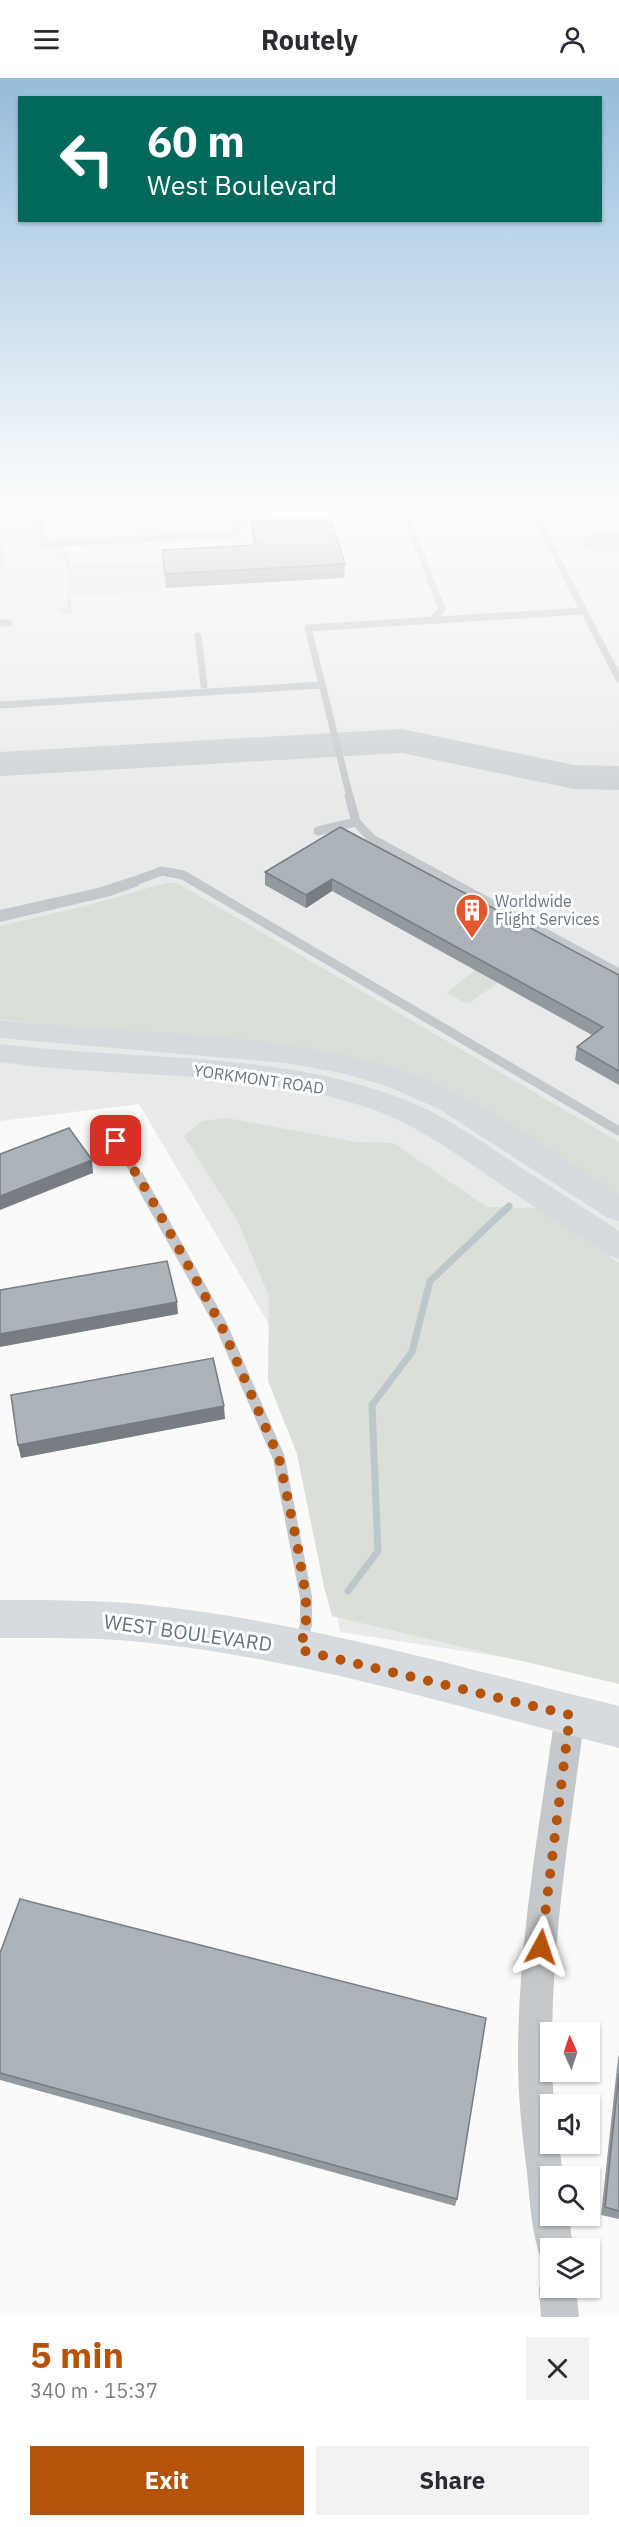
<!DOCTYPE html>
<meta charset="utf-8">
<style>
body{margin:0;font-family:"IBM Plex Sans",sans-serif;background:#f2f2f3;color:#2b2b33;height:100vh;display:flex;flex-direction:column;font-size:22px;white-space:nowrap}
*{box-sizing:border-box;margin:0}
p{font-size:20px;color:#7c7c81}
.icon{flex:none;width:33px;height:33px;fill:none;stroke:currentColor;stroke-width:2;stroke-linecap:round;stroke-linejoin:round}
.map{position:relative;height:2239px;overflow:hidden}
.panel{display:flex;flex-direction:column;background:#fff;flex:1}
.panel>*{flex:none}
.hud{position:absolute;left:18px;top:18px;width:584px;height:126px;border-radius:0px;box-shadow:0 2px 4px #0004;background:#00695c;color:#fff;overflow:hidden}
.needle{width:39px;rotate:357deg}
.fabs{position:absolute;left:540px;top:1944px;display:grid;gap:12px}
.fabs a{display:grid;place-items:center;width:60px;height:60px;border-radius:0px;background:#fff;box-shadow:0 2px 4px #0004;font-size:30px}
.pin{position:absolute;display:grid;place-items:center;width:51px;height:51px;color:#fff;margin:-26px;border-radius:12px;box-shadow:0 3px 9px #0006}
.me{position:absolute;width:66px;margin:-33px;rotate:5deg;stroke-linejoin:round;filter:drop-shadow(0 0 4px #0008)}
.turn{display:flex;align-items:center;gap:21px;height:126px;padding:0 30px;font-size:27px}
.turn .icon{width:78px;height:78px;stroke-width:2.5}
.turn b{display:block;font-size:42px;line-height:51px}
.round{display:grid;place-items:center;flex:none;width:63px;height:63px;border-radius:0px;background:#f2f2f3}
.overview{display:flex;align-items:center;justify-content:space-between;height:102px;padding:0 30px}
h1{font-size:36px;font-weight:700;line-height:45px;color:#b45309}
.action{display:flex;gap:12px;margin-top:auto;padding:12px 30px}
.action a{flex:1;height:69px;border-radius:0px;background:#b45309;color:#fff;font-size:24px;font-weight:700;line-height:69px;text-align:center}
.action a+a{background:#f2f2f3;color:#2b2b33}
header{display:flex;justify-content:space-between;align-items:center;height:78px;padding:0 30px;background:#fff;font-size:27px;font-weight:700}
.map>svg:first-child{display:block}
.built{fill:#e8e9e9}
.green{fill:#dadfd7}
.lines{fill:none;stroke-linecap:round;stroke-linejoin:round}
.stream{stroke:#bbc7cb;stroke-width:7}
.taxiway{fill:#ced2d4;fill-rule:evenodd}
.lane-far2{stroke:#c3c8cc;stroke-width:7}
.lane-far1{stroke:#c3c8cc;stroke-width:9}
.lane{stroke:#c3c8cc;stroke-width:12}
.street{fill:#c3c8cc;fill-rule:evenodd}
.secondary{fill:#d6dbdf;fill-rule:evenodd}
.primary{fill:#d6dbdf;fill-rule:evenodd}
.wall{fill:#929a9f}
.shaded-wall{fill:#777d82}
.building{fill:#aab3b9;stroke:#777d82;stroke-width:1.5}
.route{stroke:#b45309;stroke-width:10;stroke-dasharray:0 18}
.labels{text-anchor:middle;stroke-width:6;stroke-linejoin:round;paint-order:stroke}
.poi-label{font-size:16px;fill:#657683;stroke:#fff;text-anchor:start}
.street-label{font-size:16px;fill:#657683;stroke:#fff}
.near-street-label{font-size:20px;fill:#657683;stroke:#fff}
</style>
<header><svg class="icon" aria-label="menu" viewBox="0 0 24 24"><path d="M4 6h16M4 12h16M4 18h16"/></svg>Routely<svg class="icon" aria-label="person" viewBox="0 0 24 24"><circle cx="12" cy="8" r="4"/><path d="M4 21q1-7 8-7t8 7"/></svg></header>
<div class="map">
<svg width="619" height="2239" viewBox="0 0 619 2239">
<rect width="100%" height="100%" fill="#fafaf8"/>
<polygon class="built" points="0,425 619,425 619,1597 340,1554 286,1275 139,1026 0,1043"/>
<g class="green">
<path d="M116 425H325L329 436 240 439 241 444 238 445C203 447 73 462 51 442V434L54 432 101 429Z"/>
<path d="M574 425H600L613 432 616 441C608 448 586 451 577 443 573 441 571 434 569 430Z"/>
<polygon points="16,439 33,440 37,443 37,460 4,469 3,490 0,492 0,455"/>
<polygon points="68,472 70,487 160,484 163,486 166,509 161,509 161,513 71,518 71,536 63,536 56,530 68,529 66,479 54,478"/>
<polygon points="166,805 177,805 619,1064 619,1120 379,989 0,941 0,848 86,828"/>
<polygon points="475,892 498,905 469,925 465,925 447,915"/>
<polygon points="227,1040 356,1064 393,1065 487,1129 538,1130 619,1185 619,1606 332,1538 324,1509 297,1376 268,1303 269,1218 237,1142 184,1058 202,1043"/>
</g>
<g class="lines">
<polyline class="stream" points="348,1513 378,1473 372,1327 412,1274 430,1203 509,1128"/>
<g class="taxiway">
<polygon points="619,453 619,473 599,474 587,471 583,464 587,457"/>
<polygon points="402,651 574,687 619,688 619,712 574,711 402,675 0,698 0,674"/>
</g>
<g class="lane-far2">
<polyline points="14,425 31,428 111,425"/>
<polyline points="401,425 442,531 432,542"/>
<polyline points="528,425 619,601"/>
<polyline points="111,427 141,425"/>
<polyline points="31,428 41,440 44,466 236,456 235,451 244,447"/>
<polyline points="0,545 9,545"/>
<polyline points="198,558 204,607"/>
<polyline points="0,627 322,607"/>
<polyline points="350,719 308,550 583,533"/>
</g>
<g class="lane-far1">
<polyline points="349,718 356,744 372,761 619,895"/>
<polyline points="318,753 356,744"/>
<polyline points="132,804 162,793 183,797 619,1053"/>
<polyline points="116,1063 139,1100"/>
</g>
<polyline class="lane" points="138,1099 221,1247 279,1380 306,1519 306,1547 301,1565"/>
<g class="street">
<polygon points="132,799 141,804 138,808 110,818 0,844 0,832 98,810"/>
<path d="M570 1623 580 1627 585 1637C568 1766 545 1901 554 2026H550V2066H559L563 2098H550V2138H569L573 2170H550V2186L542 2183C531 2156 530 2123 527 2094 522 2056 518 2018 518 1980 518 1865 539 1751 555 1637L560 1627Z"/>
<polygon points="550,2195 550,2210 576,2210 579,2239 541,2239 539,2210 545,2197"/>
</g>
<g class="secondary">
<polygon points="3,425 22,425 7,447 0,449 0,430"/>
<path d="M0 942C135 958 275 951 406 994 479 1018 553 1075 619 1117V1143L608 1140 439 1031 387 1008 341 995 286 985 0 960Z"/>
<path d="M0 966C132 983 271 972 398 1019 443 1036 481 1063 520 1089 553 1110 586 1131 619 1153V1181L608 1177C573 1154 537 1131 502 1107 462 1080 422 1050 377 1033 258 989 124 1002 0 984Z"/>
</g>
<path class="primary" d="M0 1522C50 1522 100 1522 149 1527 309 1544 464 1591 619 1628V1670C464 1631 309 1582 150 1565 100 1559 50 1560 0 1560Z"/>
</g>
<g class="wall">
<polygon points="251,443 345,486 344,500 166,510 162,472 254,467 252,457"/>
<polygon points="340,749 619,897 619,1007 575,982 577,969 592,957 332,813 306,830 265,807 265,794"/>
<polygon points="0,1875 457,2121 455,2128 0,2002"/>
<polygon points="619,1977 619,2141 601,2137 618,1980"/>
</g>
<g class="shaded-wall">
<polygon points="332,801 332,813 306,830 306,817"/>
<polygon points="92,1082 93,1095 0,1132 0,1118"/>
<polygon points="177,1224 178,1236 0,1269 0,1256"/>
<polygon points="224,1328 225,1341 21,1380 18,1367"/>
</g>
<g class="building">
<polygon points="330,439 345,486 165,496 162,472 257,467 251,443"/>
<polygon points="340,749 619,897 619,993 577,969 603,949 332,801 306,817 265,794"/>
<polygon points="69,1050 92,1082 0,1118 0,1076"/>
<polygon points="167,1183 177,1224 0,1256 0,1212"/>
<polygon points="213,1280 224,1328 18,1367 11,1317"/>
<polygon points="20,1821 486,1940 457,2121 0,1995 0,1875"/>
<polygon points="619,1995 619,2133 605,2129"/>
</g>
<linearGradient id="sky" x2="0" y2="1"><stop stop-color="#96bcdc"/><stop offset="0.58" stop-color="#fdfdfc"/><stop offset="1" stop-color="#fdfdfc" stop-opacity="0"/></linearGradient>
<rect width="619" height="739" fill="url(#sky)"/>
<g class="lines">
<polyline class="route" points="116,1063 148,1115 221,1247 279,1380 297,1465 306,1519 306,1547 300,1572 570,1637 541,1869"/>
</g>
<defs>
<symbol id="building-pin" viewBox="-11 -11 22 30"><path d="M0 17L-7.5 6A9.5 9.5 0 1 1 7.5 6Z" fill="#e4572e" stroke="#fff"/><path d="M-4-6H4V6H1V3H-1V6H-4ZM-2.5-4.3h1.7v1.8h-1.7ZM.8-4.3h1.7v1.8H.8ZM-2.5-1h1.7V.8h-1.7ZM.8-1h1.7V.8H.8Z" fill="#fff"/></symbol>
</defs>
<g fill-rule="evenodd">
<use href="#building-pin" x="453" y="813" width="38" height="52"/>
</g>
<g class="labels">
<g class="poi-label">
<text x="495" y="829">Worldwide<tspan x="495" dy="18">Flight Services</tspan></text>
</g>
<g class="street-label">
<text transform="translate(259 1001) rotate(8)" y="6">YORKMONT ROAD</text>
</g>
<g class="near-street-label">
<text transform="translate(188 1555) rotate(8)" y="7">WEST BOULEVARD</text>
</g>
</g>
</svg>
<div class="fabs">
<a><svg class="needle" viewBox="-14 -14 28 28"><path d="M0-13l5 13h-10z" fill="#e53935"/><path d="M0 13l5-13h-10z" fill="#7c7c81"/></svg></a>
<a><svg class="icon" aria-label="sound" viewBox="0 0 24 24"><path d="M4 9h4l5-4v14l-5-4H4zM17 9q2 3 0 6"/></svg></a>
<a><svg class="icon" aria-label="search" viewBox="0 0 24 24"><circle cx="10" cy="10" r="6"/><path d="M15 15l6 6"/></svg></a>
<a><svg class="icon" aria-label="layers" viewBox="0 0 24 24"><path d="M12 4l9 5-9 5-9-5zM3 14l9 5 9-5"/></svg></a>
</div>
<div class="pin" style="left:116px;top:1063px;background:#d93025"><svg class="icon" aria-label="arrive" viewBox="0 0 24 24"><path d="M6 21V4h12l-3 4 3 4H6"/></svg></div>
<svg class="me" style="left:541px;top:1869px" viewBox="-20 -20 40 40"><path d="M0-17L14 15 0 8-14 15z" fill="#b45309" stroke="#fff" stroke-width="4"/></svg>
<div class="hud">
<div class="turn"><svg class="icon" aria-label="left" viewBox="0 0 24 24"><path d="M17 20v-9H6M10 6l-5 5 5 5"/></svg><div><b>60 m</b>West Boulevard</div></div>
</div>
</div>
<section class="panel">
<div class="overview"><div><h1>5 min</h1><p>340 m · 15:37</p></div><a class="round"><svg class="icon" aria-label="close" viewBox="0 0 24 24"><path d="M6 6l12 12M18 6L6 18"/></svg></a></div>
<div class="action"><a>Exit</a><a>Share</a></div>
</section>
